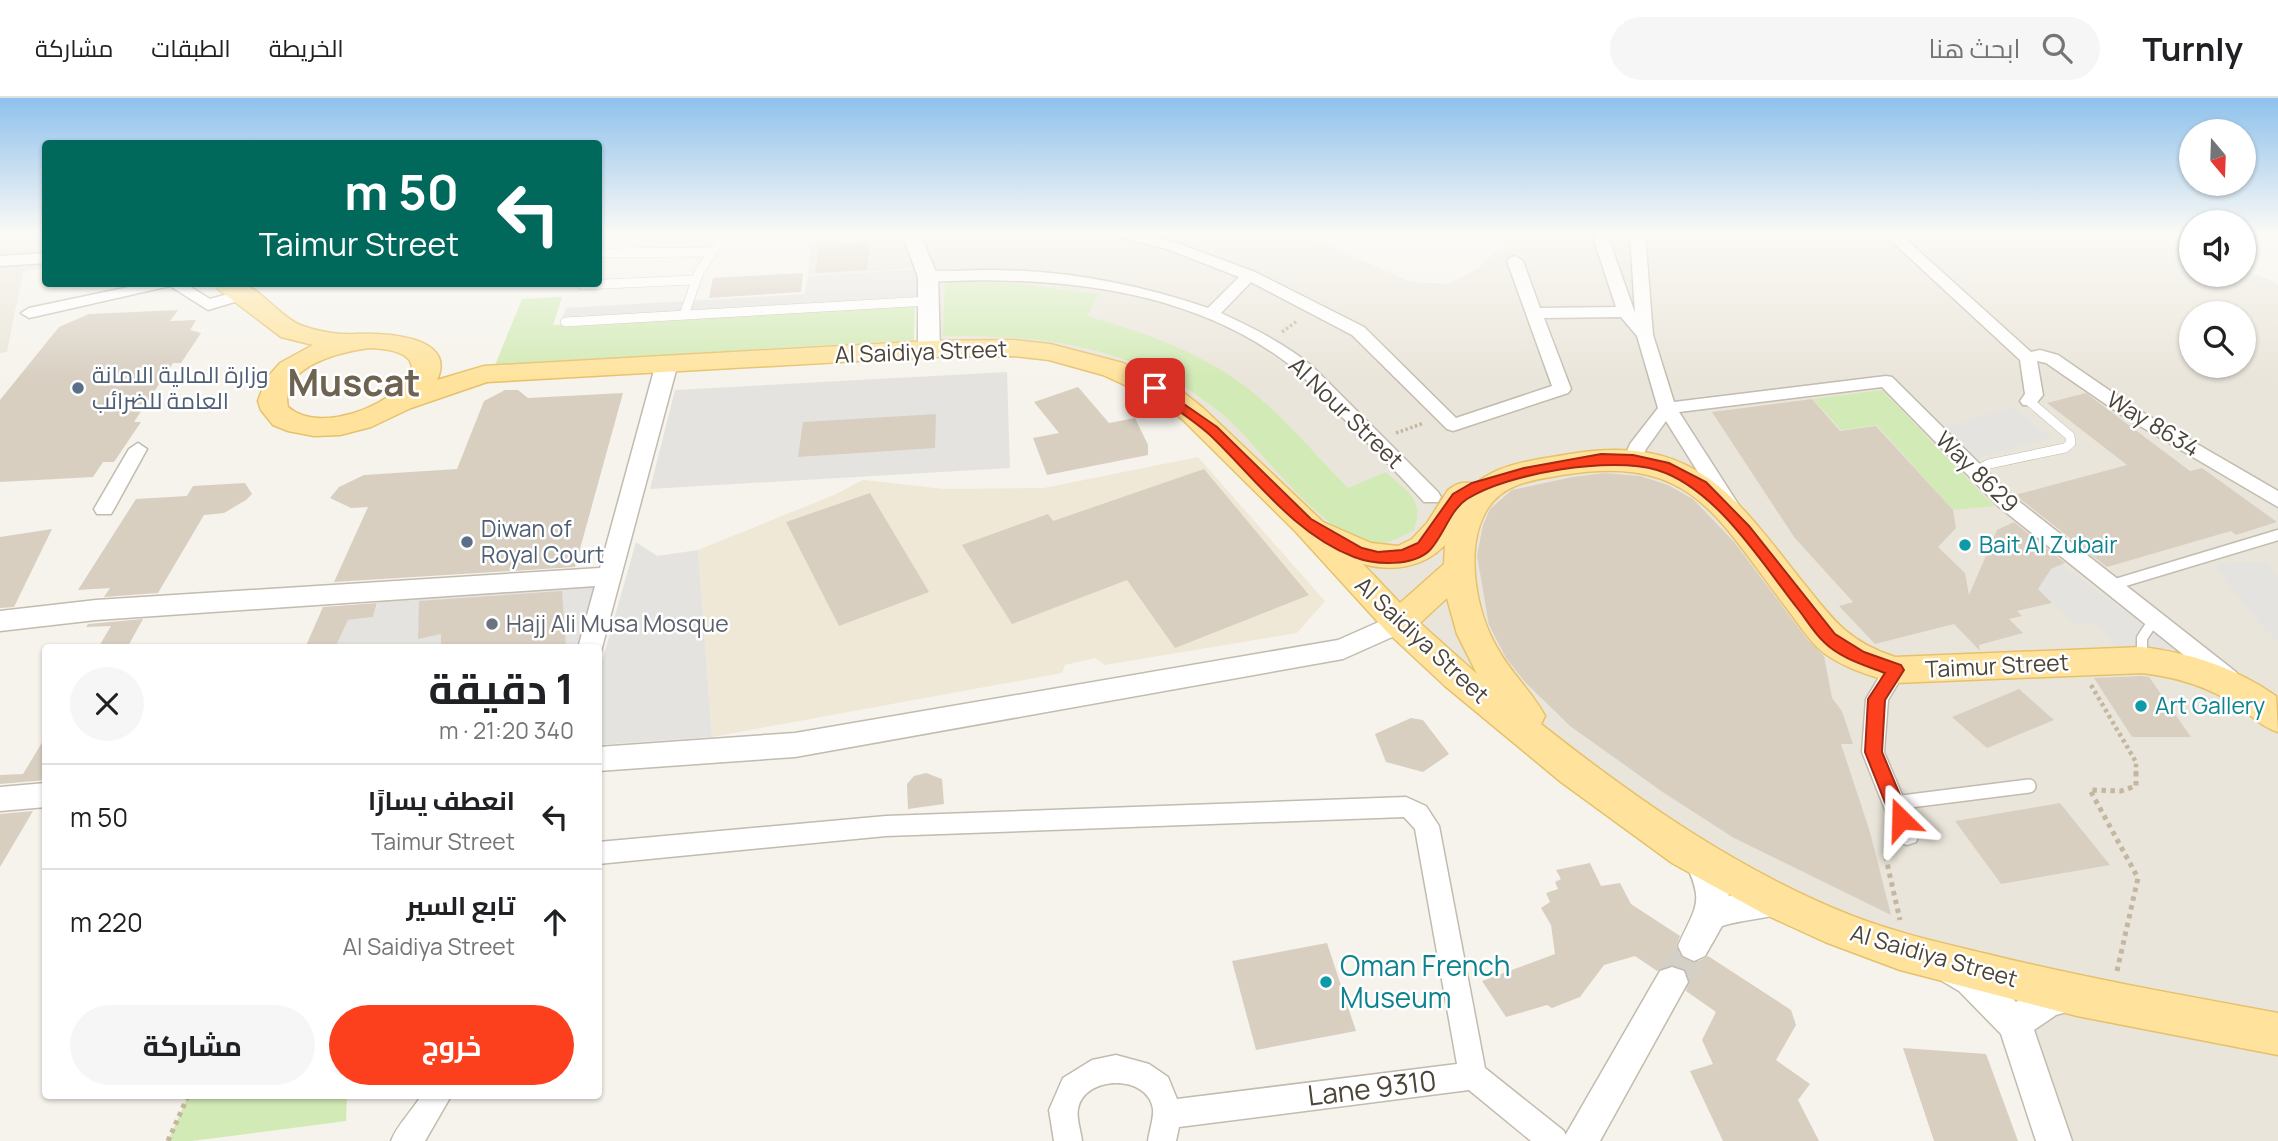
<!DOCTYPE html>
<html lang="ar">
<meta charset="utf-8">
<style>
body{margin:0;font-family:Manrope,Cairo,sans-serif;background:#f6f6f6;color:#202124;direction:rtl;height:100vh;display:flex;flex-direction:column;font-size:26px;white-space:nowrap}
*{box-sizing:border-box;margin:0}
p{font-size:23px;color:#757577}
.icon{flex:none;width:38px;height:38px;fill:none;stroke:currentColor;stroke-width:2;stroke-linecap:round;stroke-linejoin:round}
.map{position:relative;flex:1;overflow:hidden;direction:ltr}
.details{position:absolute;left:42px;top:546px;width:560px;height:455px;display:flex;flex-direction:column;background:#fff;border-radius:7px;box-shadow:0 2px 5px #0004;direction:rtl}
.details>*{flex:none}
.guide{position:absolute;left:42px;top:42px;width:560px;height:147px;border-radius:7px;box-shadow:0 2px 5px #0004;direction:rtl;background:#00695c;color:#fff;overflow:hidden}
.needle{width:46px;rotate:161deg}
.controls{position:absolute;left:2179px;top:21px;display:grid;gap:14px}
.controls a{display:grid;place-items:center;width:77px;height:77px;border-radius:50%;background:#fff;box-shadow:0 2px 5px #0004;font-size:35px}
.pin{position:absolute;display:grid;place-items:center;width:60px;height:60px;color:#fff;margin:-30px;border-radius:14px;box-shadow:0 4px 10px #0006}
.me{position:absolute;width:77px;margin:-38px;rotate:338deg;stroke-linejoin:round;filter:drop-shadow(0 0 5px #0008)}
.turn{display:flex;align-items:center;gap:24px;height:147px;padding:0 28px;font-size:32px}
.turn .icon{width:91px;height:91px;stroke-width:2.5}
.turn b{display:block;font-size:49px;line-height:60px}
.round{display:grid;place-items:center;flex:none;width:74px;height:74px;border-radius:37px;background:#f6f6f6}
.summary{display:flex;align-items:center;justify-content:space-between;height:119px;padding:0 28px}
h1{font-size:42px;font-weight:700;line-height:52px}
.action{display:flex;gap:14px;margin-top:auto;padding:14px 28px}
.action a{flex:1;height:80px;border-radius:42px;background:#fc3f1d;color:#fff;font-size:28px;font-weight:700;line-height:80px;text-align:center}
.action a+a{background:#f6f6f6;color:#202124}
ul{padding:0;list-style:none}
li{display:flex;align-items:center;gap:21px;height:105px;padding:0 28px;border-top:2px solid #e0e0e0}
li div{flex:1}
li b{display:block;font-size:26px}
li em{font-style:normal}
header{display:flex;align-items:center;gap:42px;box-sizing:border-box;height:98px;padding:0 35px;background:#fff;border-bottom:2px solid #e0e0e0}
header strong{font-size:33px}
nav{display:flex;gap:38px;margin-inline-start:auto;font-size:24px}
.search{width:490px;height:63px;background:#f6f6f6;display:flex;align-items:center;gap:18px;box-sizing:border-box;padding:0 24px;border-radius:38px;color:#757577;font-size:26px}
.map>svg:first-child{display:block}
.residential{fill:#eae5da;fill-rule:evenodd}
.education{fill:#efe8d6}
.green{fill:#d2eab5}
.parking{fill:#e5e3e0}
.building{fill:#d8cfc1}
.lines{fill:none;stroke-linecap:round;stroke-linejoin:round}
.tertiary-tunnel{stroke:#d4d0c8;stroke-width:32;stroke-dasharray:32 16;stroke-linecap:butt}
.service-far2-casing{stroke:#c2bbae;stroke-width:10}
.service-far1-casing{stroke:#c2bbae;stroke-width:13}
.service-casing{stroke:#c2bbae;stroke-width:16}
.minor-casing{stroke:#c2bbae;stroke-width:3}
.tertiary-casing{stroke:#c2bbae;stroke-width:3}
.primary-casing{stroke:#e6c16a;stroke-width:3}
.path-far2{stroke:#c4b79f;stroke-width:3.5;stroke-dasharray:2.5 2.5;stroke-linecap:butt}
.path-far1{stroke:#c4b79f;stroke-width:4.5;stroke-dasharray:3.5 3.5;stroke-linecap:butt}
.path{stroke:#c4b79f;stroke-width:5;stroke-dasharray:4.5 4.5;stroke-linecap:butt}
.service-far2{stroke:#fff;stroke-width:9}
.service-far1{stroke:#fff;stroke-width:10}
.service{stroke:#fff;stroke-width:13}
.minor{fill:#fff;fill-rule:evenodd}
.tertiary{fill:#fff;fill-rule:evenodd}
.primary{fill:#ffe39c;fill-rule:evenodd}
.route{fill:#fc3f1d;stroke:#a42913;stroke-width:2}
.service-dot{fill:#5c6f8a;stroke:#fff;stroke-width:2.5}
.culture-dot{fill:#0f9aa8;stroke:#fff;stroke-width:2.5}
.worship-dot{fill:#6b7280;stroke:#fff;stroke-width:2.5}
.labels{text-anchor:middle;stroke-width:5;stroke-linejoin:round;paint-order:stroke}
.street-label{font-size:23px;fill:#4b4439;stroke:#fff}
.service-label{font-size:23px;fill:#4e5e75;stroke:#fff;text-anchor:start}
.culture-label{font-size:23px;fill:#0d838f;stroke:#fff;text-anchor:start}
.worship-label{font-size:23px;fill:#5b616d;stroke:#fff;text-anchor:start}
.near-culture-label{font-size:28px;fill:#0d838f;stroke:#fff;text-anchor:start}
.near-street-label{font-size:28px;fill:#4b4439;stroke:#fff}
.town-label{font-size:37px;font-weight:bold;fill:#6e6250;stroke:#fff}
</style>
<header>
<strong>Turnly</strong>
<div class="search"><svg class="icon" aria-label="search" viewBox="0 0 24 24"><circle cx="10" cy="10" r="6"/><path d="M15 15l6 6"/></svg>ابحث هنا</div>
<nav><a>الخريطة</a><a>الطبقات</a><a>مشاركة</a></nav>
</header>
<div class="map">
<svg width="2278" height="1043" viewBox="0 0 2278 1043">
<rect width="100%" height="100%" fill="#f6f3ec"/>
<g class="residential">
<polygon points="0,136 45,136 45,169 23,174 7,254 0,255"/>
<path d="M848 136H1303L1411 184 1449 186 1479 170 1513 136H2147L2191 152V177H2244V172L2273 183 2278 187V1043H2043L1997 919 1909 859 1777 799 1525 628 1173 297 1065 256 917 248 922 170 808 177 810 145 848 139ZM2191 215H2244V268H2191Z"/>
</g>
<polygon class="education" points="1198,359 1325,503 1297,535 1105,567 1095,560 1065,567 1062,575 712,639 698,452 834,397 863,382 944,391 1044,390"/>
<g class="green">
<path d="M945 183 1009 185 1099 196 1087 218C1146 235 1210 257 1257 298 1290 325 1318 360 1348 390L1386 374C1407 394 1425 401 1414 432 1404 437 1390 445 1380 446 1330 448 1263 353 1227 320 1213 308 1195 295 1179 286 1104 244 1027 237 943 238Z"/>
<polygon points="562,199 553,227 915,206 914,242 495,267 522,201"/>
<polygon points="1882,292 1983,397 1995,408 1953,412 1877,327 1841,332 1813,301"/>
<polygon points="188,998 347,998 346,1023 192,1043 168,1043"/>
</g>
<g class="parking">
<polygon points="924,171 923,201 562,221 566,210 805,196 808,178"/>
<polygon points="1007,274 1010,370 650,391 675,292"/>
<polygon points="2014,310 2052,340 1974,361 1937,330"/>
<polygon points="636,444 657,458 698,452 712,639 599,647 599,574"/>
<polygon points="2266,464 2278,478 2278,544 2257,523 2212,465"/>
<polygon points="2062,467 2176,551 2116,551 2096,526 2074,526 2031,484 2045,482 2051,471"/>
<polygon points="595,487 578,549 335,550 348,522 373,519 379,501"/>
</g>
<g class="building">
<polygon points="870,145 867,172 815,175 819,148"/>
<polygon points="803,175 801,194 709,200 713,180"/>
<polygon points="178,212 170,223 196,222 190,232 201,235 181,265 173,265 134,324 141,324 114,364 103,364 93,379 0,384 0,302 59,229 89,216"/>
<polygon points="1078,289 1109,325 1135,320 1148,347 1148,357 1047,377 1033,340 1059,335 1034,304"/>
<polygon points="505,292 518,292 528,300 623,295 575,469 334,484 368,409 351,410 330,400 339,389 364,377 457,371 484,303"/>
<polygon points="2086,295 2190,373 2202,370 2277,424 2236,437 2231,433 2107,469 2015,397 2127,367 2047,305"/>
<polygon points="1812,301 1840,333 1876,328 1953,412 1956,430 1938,449 1965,475 1969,497 1997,432 2014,424 2065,465 2051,471 2038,491 2052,505 2017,513 2022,518 2009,521 2023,535 1979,547 1980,553 1954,526 1875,546 1839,508 1853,504 1794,439 1712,314"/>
<polygon points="936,316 935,350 798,359 803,324"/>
<polygon points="1204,371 1309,497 1175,550 1127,482 1012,526 962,447 1048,416 1053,423"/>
<polygon points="1605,375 1640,378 1668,387 1693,401 1735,445 1807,541 1824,558 1832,600 1842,613 1853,646 1841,646 1870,734 1891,817 1734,740 1664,695 1570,628 1525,584 1506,560 1489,527 1477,458 1483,427 1490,411 1512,392 1572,379"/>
<polygon points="245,385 252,396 246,402 224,415 204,417 158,495 104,499 110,490 78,492 136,401 187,398 193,388"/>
<polygon points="870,395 929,494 839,528 786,424"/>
<polygon points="52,431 14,509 0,510 0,439"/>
<polygon points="562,493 566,550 441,550 441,536 418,541 419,503"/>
<polygon points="377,505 373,519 348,522 335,550 305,550 323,509"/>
<polygon points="143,521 127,550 98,550 111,528 86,529 88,526"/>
<polygon points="2142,578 2149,579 2191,639 2132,639 2094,580"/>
<polygon points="2019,591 2054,622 1987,650 1952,619"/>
<polygon points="1411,620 1423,622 1449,656 1423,674 1386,664 1375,636"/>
<polygon points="46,638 46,682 0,686 0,677 23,676"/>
<polygon points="926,675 942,681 944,706 908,711 907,686 914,678"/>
<polygon points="2060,705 2110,767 2001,786 1955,723"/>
<polygon points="33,713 0,769 0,716"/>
<polygon points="1590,765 1601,788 1620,785 1631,806 1680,838 1676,849 1682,860 1695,865 1708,858 1791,912 1796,927 1776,962 1810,986 1798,1002 1819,1043 1723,1043 1690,973 1713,966 1702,942 1716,914 1686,893 1690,883 1685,871 1671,867 1657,873 1635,858 1604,867 1580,899 1552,910 1547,907 1506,919 1482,883 1555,856 1551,827 1541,810 1550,804 1546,795 1558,791 1555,784 1561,781 1556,772"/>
<polygon points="1327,845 1356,933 1256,952 1232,863"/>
<polygon points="1903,950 1986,956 2018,1043 1934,1043"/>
</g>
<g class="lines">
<polyline class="tertiary-tunnel" points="1672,884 1694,848"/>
<defs>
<g id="service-far2">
<polyline points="598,155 709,154"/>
<polyline points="583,187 693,182"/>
<polyline points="684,217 699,174 725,136"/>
<polyline points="565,224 928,203"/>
<polyline points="1978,376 1979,371 1989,366 2065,350 2071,345 2070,338 2029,303"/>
</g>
<g id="service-far1">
<polyline points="2112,487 2278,437"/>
<polyline points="2142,562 2142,540 2154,522"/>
</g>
<polyline id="service" points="1894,705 2029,688"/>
<g id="minor">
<path d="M1117 136H1142L1177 145 1255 174 1364 229 1456 320 1552 288 1507 163 1509 160 1515 158 1523 163 1540 210 1616 209 1592 136H1607L1635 215 1630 136H1645L1653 237 1674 304 1886 278 1892 279 2012 398 2236 574 2239 580 2236 586 2228 588 2220 586 1998 408 1882 289 1679 314 1740 409 1737 414H1723L1666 323 1646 351 1640 365H1626L1624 361 1630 346 1658 310 1637 238 1621 219 1544 220 1571 291 1568 295 1453 333 1447 331 1352 237 1251 184 1221 215C1253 230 1286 246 1313 269L1438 394 1441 399 1438 404H1424C1395 372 1365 342 1335 312 1320 296 1306 280 1290 267 1188 189 1051 177 928 184L920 179C928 171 944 173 956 173 1042 168 1126 182 1208 210L1239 179 1167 151 1120 139Z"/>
<polygon points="1884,136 1900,136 2031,254 2040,252 2058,257 2135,310 2278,393 2278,409 2123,318 2046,265 2037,263 2043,297 2035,307 2023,307 2020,303 2025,296 2020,262"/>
<polygon points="46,155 46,165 0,168 0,158"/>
<polygon points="143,186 186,186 210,201 242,192 250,197 248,200 208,212 170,188 29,220 21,215 29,210"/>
<polygon points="138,345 147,351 114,411 111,416 97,416 94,411 129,351"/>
<polygon points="1895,564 1903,566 1906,572 1888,602 1884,654 1919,737 1916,744 1907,747 1898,744 1862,654 1866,601 1887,566"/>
<path d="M1406 699 1426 708 1439 728 1485 970 1564 1033 1568 1043H1531L1469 992 1179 1029 1176 1043H1148C1149 1034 1154 1020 1153 1011 1148 976 1084 977 1078 1011 1076 1020 1081 1033 1082 1043H1054L1049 1012 1063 980 1092 962 1116 957 1149 966 1168 979 1177 1001 1457 966 1415 731 1404 719 886 738 598 766V744L886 718Z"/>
<path d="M421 998H451L425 1043H391C397 1027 412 1013 421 998Z"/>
</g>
<g id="tertiary">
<polygon points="902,136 920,136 938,179 940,251 937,256 921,256 918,251 918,179"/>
<polygon points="667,258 675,260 678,265 600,557 598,550 578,550 595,488 96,522 0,533 0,513 96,502 600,470 656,265 659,260"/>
<polygon points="1399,515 1408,518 1412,525 1408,532 1343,561 795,659 598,673 598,649 795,635 1338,542"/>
<polygon points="46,685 46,709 0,713 0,689"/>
<path d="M1698 746 1709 750 1729 798 1778 789 1789 793 1794 803 1789 813C1768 821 1744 821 1722 828L1705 858 1694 863 1683 858 1678 848C1697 805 1705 806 1683 759L1687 750Z"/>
<path d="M1954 857 1983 871 2016 904C2035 891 2060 878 2083 887L2088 898 2083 909 2056 917 2034 932 2072 1043H2036L2001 936 1959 893 1942 883 1938 872 1942 861Z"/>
<polygon points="1672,869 1684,873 1688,884 1600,1043 1562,1043 1660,873"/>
</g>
<path id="primary" d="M215 186C223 186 234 183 242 186 260 190 283 222 303 228 319 234 340 237 356 236 382 235 458 237 437 282L484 268 929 243 1013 242 1050 246 1123 265 1179 291 1203 310 1323 424 1371 445 1398 448 1412 441 1427 425 1448 392C1457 385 1464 383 1475 386 1501 364 1538 362 1570 356 1697 335 1735 399 1805 487 1834 523 1849 544 1895 559L2142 549C2191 555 2236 570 2276 598L2278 634C2261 629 2251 616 2236 607 2207 588 2176 579 2142 575L1895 585C1869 577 1839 569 1818 550 1805 537 1794 519 1782 504 1714 414 1689 356 1562 377 1535 382 1505 384 1488 410 1463 449 1476 516 1499 553 1512 576 1533 595 1545 618L1541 626C1636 701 1737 772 1850 817 1893 834 1938 844 1983 855 2080 879 2179 897 2278 915V957L2077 918 1900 872 1825 844 1764 816 1672 765 1561 684 1445 588 1387 534 1295 433 1183 322 1159 303 1103 277 1049 262 1013 258 929 259 487 284 411 310 371 329 340 337 314 338 288 333 273 327 261 312 258 303 266 281 280 265 313 247 281 239 218 191ZM369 250C483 254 338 353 288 309 279 268 340 254 369 250ZM1445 447 1444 466 1400 505 1363 466C1392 474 1423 470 1445 447ZM1447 500 1457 536 1477 576 1420 525Z"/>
</defs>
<use href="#service-far2" class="service-far2-casing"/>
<use href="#service-far1" class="service-far1-casing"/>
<use href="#service" class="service-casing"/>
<use href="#minor" class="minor-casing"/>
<use href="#tertiary" class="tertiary-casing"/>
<use href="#primary" class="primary-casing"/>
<g class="path-far2">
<polyline points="1282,234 1297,223"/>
<polyline points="1396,335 1424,325"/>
</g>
<polyline class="path-far1" points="2091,587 2136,664 2136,676"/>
<g class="path">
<polyline points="1890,751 1885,756 1900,822"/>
<polyline points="2117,873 2138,780 2090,692 2121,693 2136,688 2136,674"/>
<polyline points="168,1043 188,998"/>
</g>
<use href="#service-far2" class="service-far2"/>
<use href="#service-far1" class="service-far1"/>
<use href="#service" class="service"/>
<use href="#minor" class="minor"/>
<use href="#tertiary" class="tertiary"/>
<use href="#primary" class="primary"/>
</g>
<linearGradient id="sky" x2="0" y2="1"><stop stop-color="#8fc1ec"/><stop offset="0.48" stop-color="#fbfaf6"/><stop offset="1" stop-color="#fbfaf6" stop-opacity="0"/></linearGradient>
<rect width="2278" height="282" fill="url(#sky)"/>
<path class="route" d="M1155 286 1217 329 1311 421 1362 450 1378 454 1402 452 1418 445 1453 396 1472 385 1524 370 1601 356 1633 357 1669 365 1706 384 1749 428 1835 536 1864 554 1901 567 1904 572 1885 602 1882 654 1910 721 1907 727 1901 729 1894 727 1865 654 1868 601 1885 575C1864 567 1840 560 1824 544 1814 535 1806 521 1798 511 1761 464 1716 390 1657 372 1611 358 1508 375 1467 401 1450 412 1444 437 1430 452 1413 469 1375 467 1354 459 1294 436 1255 380 1210 337 1192 321 1170 307 1150 293V287Z"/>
<g class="service-dot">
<circle cx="78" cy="290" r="7"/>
<circle cx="467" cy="444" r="7"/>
</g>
<g class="culture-dot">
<circle cx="1965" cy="447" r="7"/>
<circle cx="2141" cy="608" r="7"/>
<circle cx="1326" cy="884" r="7"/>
</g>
<circle class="worship-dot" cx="492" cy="526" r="7"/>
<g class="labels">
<g class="street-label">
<text transform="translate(921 254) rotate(-2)" y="8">Al Saidiya Street</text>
<text transform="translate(1346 315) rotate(44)" y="8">Al Nour Street</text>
<text transform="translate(2153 326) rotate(31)" y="8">Way 8634</text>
<text transform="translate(1977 374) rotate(44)" y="8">Way 8629</text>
<text transform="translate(1422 542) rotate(43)" y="8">Al Saidiya Street</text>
<text transform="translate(1997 568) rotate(-3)" y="8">Taimur Street</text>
<text transform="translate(1934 858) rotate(16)" y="8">Al Saidiya Street</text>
</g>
<g class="service-label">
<text x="92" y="285">وزارة المالية الامانة<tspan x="92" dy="26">العامة للضرائب</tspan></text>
<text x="481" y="439">Diwan of<tspan x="481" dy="26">Royal Court</tspan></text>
</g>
<g class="culture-label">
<text x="1979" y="455">Bait Al Zubair</text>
<text x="2155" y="616">Art Gallery</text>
</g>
<g class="worship-label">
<text x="506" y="534">Hajj Ali Musa Mosque</text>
</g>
<g class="near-culture-label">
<text x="1340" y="878">Oman French<tspan x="1340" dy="32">Museum</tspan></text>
</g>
<g class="near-street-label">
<text transform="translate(1372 990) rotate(-7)" y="10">Lane 9310</text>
</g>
<g class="town-label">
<text x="354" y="298">Muscat</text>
</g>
</g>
</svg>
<div class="controls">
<a><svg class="needle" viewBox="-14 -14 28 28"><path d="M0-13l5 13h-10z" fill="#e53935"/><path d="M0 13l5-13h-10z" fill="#757577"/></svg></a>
<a><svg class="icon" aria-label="sound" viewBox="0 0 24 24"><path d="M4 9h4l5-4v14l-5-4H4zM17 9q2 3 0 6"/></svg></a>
<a><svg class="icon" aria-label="search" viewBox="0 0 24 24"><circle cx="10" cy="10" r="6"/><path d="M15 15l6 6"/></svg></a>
</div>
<div class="pin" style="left:1155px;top:290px;background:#d93025"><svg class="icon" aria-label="arrive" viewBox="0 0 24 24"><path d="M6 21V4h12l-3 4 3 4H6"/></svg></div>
<svg class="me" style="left:1901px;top:721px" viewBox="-20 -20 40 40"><path d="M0-17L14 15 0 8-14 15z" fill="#fc3f1d" stroke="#fff" stroke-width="4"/></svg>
<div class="guide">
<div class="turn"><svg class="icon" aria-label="left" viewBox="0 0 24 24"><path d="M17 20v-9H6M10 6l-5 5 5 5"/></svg><div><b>50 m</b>Taimur Street</div></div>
</div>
<section class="details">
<div class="summary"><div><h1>1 دقيقة</h1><p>340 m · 21:20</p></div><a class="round"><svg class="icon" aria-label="close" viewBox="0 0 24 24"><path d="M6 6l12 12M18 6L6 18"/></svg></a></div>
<ul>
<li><svg class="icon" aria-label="left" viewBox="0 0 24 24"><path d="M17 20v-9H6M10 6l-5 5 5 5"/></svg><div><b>انعطف يسارًا</b><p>Taimur Street</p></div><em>50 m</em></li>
<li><svg class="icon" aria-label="ahead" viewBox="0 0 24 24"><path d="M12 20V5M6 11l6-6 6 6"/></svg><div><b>تابع السير</b><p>Al Saidiya Street</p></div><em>220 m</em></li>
</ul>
<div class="action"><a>خروج</a><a>مشاركة</a></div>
</section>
</div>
